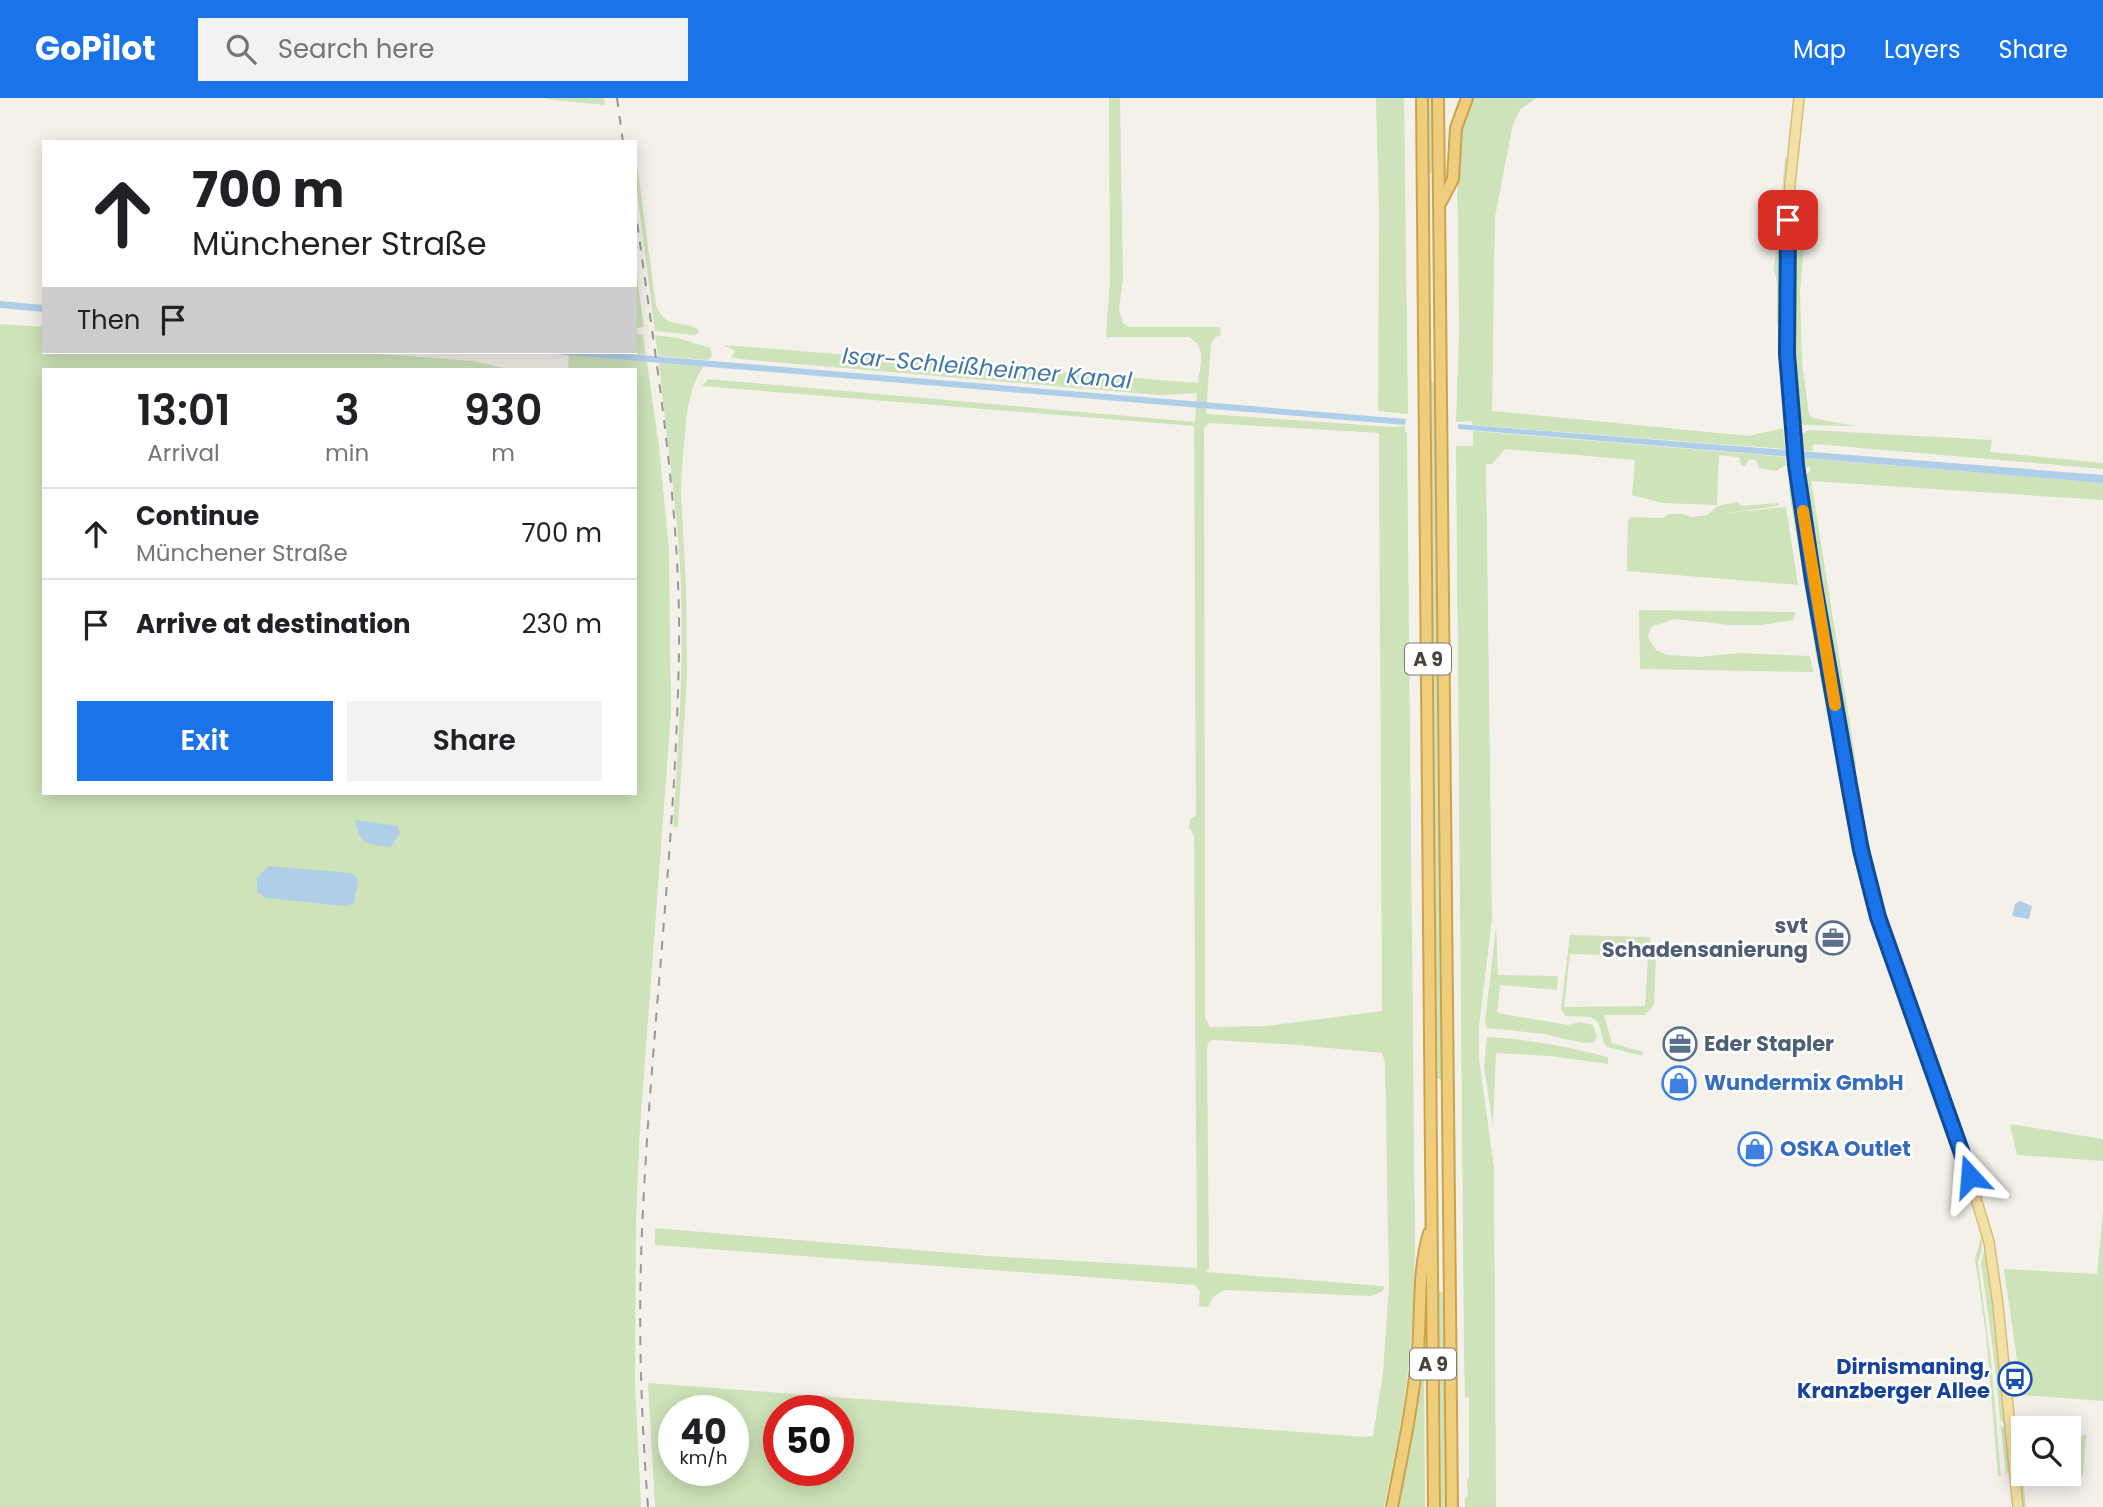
<!DOCTYPE html>
<meta charset="utf-8">
<style>
body{margin:0;font-family:Poppins,sans-serif;background:#f2f2f2;color:#202124;height:100vh;display:flex;flex-direction:column;font-size:26px;white-space:nowrap}
*{box-sizing:border-box;margin:0}
p{font-size:23px;color:#757577}
.icon{flex:none;width:38px;height:38px;fill:none;stroke:currentColor;stroke-width:2;stroke-linecap:round;stroke-linejoin:round}
.map{position:relative;flex:1;overflow:hidden}
.details{position:absolute;left:42px;top:270px;width:595px;height:427px;display:flex;flex-direction:column;background:#fff;border-radius:0px;box-shadow:0 4px 18px #0003}
.details>*{flex:none}
.banner{position:absolute;left:42px;top:42px;width:595px;height:214px;border-radius:0px;box-shadow:0 4px 18px #0003;background:#fff;color:#202124;overflow:hidden}
.buttons{position:absolute;left:2011px;top:1318px;display:grid;gap:14px}
.buttons a{display:grid;place-items:center;width:70px;height:70px;border-radius:0px;background:#fff;box-shadow:0 4px 18px #0003;font-size:35px}
.speed{position:absolute;left:658px;top:1297px;display:flex;gap:14px;font-size:35px;font-weight:700;text-align:center}
.speed>*{display:grid;place-content:center;width:91px;height:91px;border-radius:50%;background:#fff;box-shadow:0 4px 18px #0003;line-height:1}
.speed small{font-size:18px;font-weight:400}
.speed .limit{border:10px solid #d22;background:#fff;color:#111}
.pin{position:absolute;display:grid;place-items:center;width:60px;height:60px;color:#fff;margin:-30px;border-radius:14px;box-shadow:0 4px 10px #0006}
.me{position:absolute;width:77px;margin:-38px;rotate:341deg;stroke-linejoin:round;filter:drop-shadow(0 0 5px #0008)}
.turn{display:flex;align-items:center;gap:24px;height:147px;padding:0 35px;font-size:32px}
.turn .icon{width:91px;height:91px;stroke-width:2.5}
.turn b{display:block;font-size:49px;line-height:60px}
.then{display:flex;align-items:center;height:66px;padding:0 35px;background:#0003;gap:14px;font-size:26px}
.eta{display:flex;justify-content:space-evenly;align-items:center;height:119px;text-align:center}
.eta b{font-size:42px;font-weight:600;line-height:49px}
.action{display:flex;gap:14px;margin-top:auto;padding:14px 35px}
.action a{flex:1;height:80px;border-radius:0px;background:#1a73e8;color:#fff;font-size:28px;font-weight:600;line-height:80px;text-align:center}
.action a+a{background:#f2f2f2;color:#202124}
ul{padding:0;list-style:none}
li{display:flex;align-items:center;gap:21px;height:91px;padding:0 35px;border-top:2px solid #e0e0e0}
li div{flex:1}
li b{display:block;font-size:26px}
li em{font-style:normal}
header{display:flex;align-items:center;gap:42px;box-sizing:border-box;height:98px;padding:0 35px;background:#1a73e8;color:#fff}
header strong{font-size:33px}
nav{display:flex;gap:38px;margin-inline-start:auto;font-size:24px}
.search{width:490px;height:63px;background:#f2f2f2;display:flex;align-items:center;gap:18px;box-sizing:border-box;padding:0 24px;border-radius:0px;color:#757577;font-size:26px}
.map>svg:first-child{display:block}
.green{fill:#cee3b9;fill-rule:evenodd}
.water{fill:#afcfe9}
.lines{fill:none;stroke-linecap:round;stroke-linejoin:round}
.major-casing{stroke:#d7be76;stroke-width:12}
.highway-casing{stroke:#cca34c;stroke-width:14}
.major{stroke:#f3e0a5;stroke-width:9}
.highway{stroke:#eecd7c;stroke-width:10}
.rail{stroke:#989898;stroke-width:2;stroke-dasharray:9 9;stroke-linecap:butt}
.route-casing{stroke:#114b97;stroke-width:18}
.route{stroke:#1a73e8;stroke-width:12}
.slow{stroke:#f59e0b;stroke-width:12}
.labels{text-anchor:middle;stroke-width:5;stroke-linejoin:round;paint-order:stroke}
.shield{fill:#fff;stroke:#7e7b75;stroke-width:2}
.shield-label{font-size:19px;font-weight:bold;fill:#47423a}
.service-label{font-size:21px;font-weight:bold;fill:#4e5e75;stroke:#fff;text-anchor:end}
.shop-label{font-size:21px;font-weight:bold;fill:#366cbe;stroke:#fff;text-anchor:start}
.transit-label{font-size:21px;font-weight:bold;fill:#164399;stroke:#fff;text-anchor:end}
.water-label{font-size:23px;font-style:italic;fill:#3e76a7;stroke:#fff}
</style>
<header>
<strong>GoPilot</strong>
<div class="search"><svg class="icon" aria-label="search" viewBox="0 0 24 24"><circle cx="10" cy="10" r="6"/><path d="M15 15l6 6"/></svg>Search here</div>
<nav><a>Map</a><a>Layers</a><a>Share</a></nav>
</header>
<div class="map">
<svg width="2103" height="1409" viewBox="0 0 2103 1409">
<rect width="100%" height="100%" fill="#f4f1eb"/>
<g class="green">
<polygon points="545,0 604,0 605,7 545,1"/>
<path d="M1109 0H1120L1123 181 1119 211 1123 225 1129 229H1220L1221 237 1214 240 1211 246 1206 316 1393 329 1405 328V334L1407 335 1415 1144C1414 1184 1414 1224 1409 1264 1404 1313 1394 1361 1384 1409H655L648 1285 1366 1339 1373 1338 1383 1275 1389 1188 1385 964 1382 955 1298 947 1213 942 1208 945 1207 953 1209 1171 1206 1174 1384 1188 1383 1193 1371 1198 1224 1192 1213 1199 1208 1209 1199 1208 1200 1193 1195 1187 655 1147V1130L988 1158 1197 1170 1194 737 1189 729 1190 721 1196 718 1194 328 702 288 708 281 1195 324 1197 295 1159 297 740 261 731 259 735 253 724 247 1198 285C1200 266 1208 251 1189 239H1106L1110 181ZM1209 325 1379 335 1382 913 1267 928 1210 929 1205 920 1204 330ZM674 1312H733V1372H674ZM779 1312H838V1372H779Z"/>
<polygon points="1376,0 1404,0 1408,316 1378,313 1379,116"/>
<polygon points="1429,0 1433,0 1434,75 1429,75"/>
<polygon points="1473,0 1536,0 1520,12 1513,26 1495,119 1492,313 1749,338 1783,330 1785,351 1473,327 1472,323 1456,324 1459,234 1457,65 1463,24"/>
<path d="M635 52 656 207C666 232 679 221 698 231L699 234 695 237 655 233 635 78Z"/>
<polygon points="1785,59 1788,60 1784,109 1780,117"/>
<polygon points="1793,113 1797,113 1806,127 1800,193 1802,263 1809,317 1813,320 1855,328 1803,327 1801,324 1797,290 1794,284 1791,196"/>
<polygon points="1779,127 1784,131 1782,218 1782,222 1777,228 1777,186 1774,169"/>
<polygon points="635,164 644,229 635,230"/>
<polygon points="0,226 44,229 44,254 354,254 472,263 510,271 44,271 44,695 635,695 635,271 568,271 569,257 647,264 659,348 669,452 671,614 640,1030 636,1120 635,1284 641,1409 0,1409"/>
<polygon points="635,236 643,237 646,257 604,254 635,254"/>
<polygon points="655,237 678,240 710,250 712,258 708,262 658,258"/>
<path d="M659 265 703 268 693 288 687 314 682 368 681 393 686 489 687 577 678 729H673C678 649 684 568 681 488 678 413 666 339 659 265Z"/>
<polygon points="1431,284 1436,284 1442,981 1437,981"/>
<polygon points="1811,332 1992,342 1990,354 2103,365 2103,371 1815,346 1812,348 1813,353 1801,352 1799,339 1806,333"/>
<polygon points="1473,333 1785,359 1786,367 1776,373 1759,370 1756,362 1749,361 1745,368 1741,367 1739,359 1719,357 1717,407 1662,405 1632,397 1635,362 1505,351 1492,366 1486,366 1492,821 1479,928 1479,961 1494,1070 1496,1409 1465,1409 1465,1399 1468,1399 1467,1381 1469,1380 1469,1300 1465,1299 1464,1257 1456,348 1473,348"/>
<polygon points="1802,360 2103,385 2103,402 1811,383 1856,664 1855,676 1850,666 1806,406 1806,377 1810,373 1810,368 1805,370"/>
<polygon points="1789,382 1794,385 1795,390 1823,568 1820,570 1818,569 1789,394"/>
<path d="M1737 404C1739 405 1740 407 1742 408 1744 408 1772 405 1778 405V408L1727 415 1786 409 1798 487 1627 473 1628 422 1631 419 1663 420 1669 416H1683L1692 419 1707 417 1718 408Z"/>
<polygon points="1639,512 1796,514 1793,522 1762,527 1731,527 1674,521 1651,529 1648,539 1656,552 1668,557 1699,559 1739,555 1810,558 1813,574 1640,571"/>
<polygon points="1820,574 1825,575 1842,675 1840,676 1819,575"/>
<polygon points="1496,829 1498,877 1558,878 1557,892 1500,887 1497,915 1568,927 1580,924 1593,927 1597,938 1594,944 1583,945 1544,936 1487,930 1485,924"/>
<path d="M1570 837 1649 839 1656 856 1654 907 1645 917H1604L1612 945 1643 954V958L1607 949 1604 945 1598 924 1591 919 1566 918 1561 911ZM1570 856 1648 858 1645 908 1564 909Z"/>
<path d="M1487 939C1529 941 1568 949 1608 959V966L1550 958 1496 955 1493 1028 1484 969Z"/>
<polygon points="2010,1026 2103,1041 2103,1063 2017,1057"/>
<polygon points="2103,1114 2103,1303 2022,1297 2004,1171 2097,1176"/>
<polygon points="1982,1136 1982,1151 1978,1165 1991,1262 2001,1378 1998,1378 1986,1236 1975,1161"/>
<path d="M1984 1153C1988 1165 1990 1179 1991 1191 1998 1236 1998 1280 2005 1324H2002L2000 1321 1994 1260 1981 1165Z"/>
<polygon points="1439,1194 1444,1194 1445,1409 1441,1409"/>
<polygon points="1422,1264 1424,1264 1425,1409 1397,1409"/>
<polygon points="2015,1327 2018,1327 2026,1409 2022,1409"/>
<polygon points="2001,1328 2006,1330 2010,1371 2006,1377"/>
<path d="M2084 1337H2086L2083 1376 2082 1378H2076L2069 1372C2068 1355 2069 1346 2084 1337Z"/>
</g>
<g class="water">
<polygon points="0,203 44,207 44,214 0,210"/>
<polygon points="530,254 604,254 1406,321 1405,327"/>
<polygon points="1458,326 2103,377 2103,385 1458,331"/>
<path d="M355 722 398 728 400 736 390 749C366 746 360 747 355 722Z"/>
<polygon points="269,768 352,775 358,782 354,805 346,808 266,800 257,794 257,780"/>
<polygon points="2020,803 2032,808 2029,821 2012,818 2015,806"/>
</g>
<g class="lines">
<defs>
<polyline id="major" points="1799,0 1790,86 1787,240 1794,344 1806,439 1850,692 1874,804 1961,1050 1989,1144 1998,1207 2018,1409"/>
<g id="highway">
<polyline points="1422,0 1434,1409"/>
<polyline points="1438,0 1452,1409"/>
<polyline points="1441,104 1453,81 1456,30 1467,0"/>
<path d="M1392 1409C1402 1358 1413 1306 1418 1253 1421 1215 1418 1171 1429 1135"/>
</g>
</defs>
<use href="#major" class="major-casing"/>
<use href="#highway" class="highway-casing"/>
<use href="#major" class="major"/>
<use href="#highway" class="highway"/>
<g class="rail">
<polyline points="617,0 623,44"/>
<path d="M635 108C654 254 681 404 679 552 676 746 650 940 642 1134 638 1226 641 1317 648 1409"/>
</g>
</g>
<g class="lines">
<defs>
<polyline id="route" points="1788,122 1787,256 1796,367 1813,482 1850,692 1861,752 1878,819 1970,1078"/>
</defs>
<use href="#route" class="route-casing"/>
<use href="#route" class="route"/>
<polyline class="slow" points="1803,413 1835,607"/>
</g>
<defs>
<symbol id="office-ring" viewBox="-11 -11 22 22"><circle r="9.5" fill="#fff" stroke="#5c6f8a" stroke-width="1.5"/><path d="M-6-3h4V-5.5h4V-3h4V5H-6ZM-1-4.5V-3h2v-1.5ZM-6 0V1H6V0Z" fill="#5c6f8a"/></symbol>
<symbol id="shop-ring" viewBox="-11 -11 22 22"><circle r="9.5" fill="#fff" stroke="#3f7fe0" stroke-width="1.5"/><path d="M-5-2.5h2.3a2.7 3.5 0 0 1 5.4 0H5L5.5 6h-11ZM-1.5-2.5h3a1.5 2.3 0 0 0-3 0Z" fill="#3f7fe0"/></symbol>
<symbol id="bus-ring" viewBox="-11 -11 22 22"><circle r="9.5" fill="#fff" stroke="#1a4fb4" stroke-width="1.5"/><path d="M-5-6H5V4H4V6H2V4H-2V6H-4V4H-5ZM-3.5-4V0h7V-4ZM-3.5 1.2v1.5H-2V1.2ZM2 1.2v1.5H3.5V1.2Z" fill="#1a4fb4"/></symbol>
</defs>
<g fill-rule="evenodd">
<use href="#office-ring" x="1814" y="821" width="38" height="38"/>
<use href="#office-ring" x="1661" y="927" width="38" height="38"/>
<use href="#shop-ring" x="1660" y="966" width="38" height="38"/>
<use href="#shop-ring" x="1736" y="1032" width="38" height="38"/>
<use href="#bus-ring" x="1996" y="1262" width="38" height="38"/>
</g>
<g class="labels">
<g class="shield">
<rect x="1405" y="545.5" width="46" height="31" rx="5"/>
<rect x="1410" y="1250.5" width="46" height="31" rx="5"/>
</g>
<g class="shield-label">
<text x="1428" y="568">A 9</text>
<text x="1433" y="1273">A 9</text>
</g>
<g class="service-label">
<text x="1808" y="835">svt<tspan x="1808" dy="24">Schadensanierung</tspan></text>
<text x="1704" y="953" text-anchor="start">Eder Stapler</text>
</g>
<g class="shop-label">
<text x="1704" y="992">Wundermix GmbH</text>
<text x="1780" y="1058">OSKA Outlet</text>
</g>
<g class="transit-label">
<text x="1990" y="1276">Dirnismaning,<tspan x="1990" dy="24">Kranzberger Allee</tspan></text>
</g>
<g class="water-label">
<text transform="translate(987 270) rotate(5)" y="8">Isar-Schleißheimer Kanal</text>
</g>
</g>
</svg>
<div class="buttons">
<a><svg class="icon" aria-label="search" viewBox="0 0 24 24"><circle cx="10" cy="10" r="6"/><path d="M15 15l6 6"/></svg></a>
</div>
<div class="speed"><div>40<small>km/h</small></div><div class="limit">50</div></div>
<div class="pin" style="left:1788px;top:122px;background:#d93025"><svg class="icon" aria-label="arrive" viewBox="0 0 24 24"><path d="M6 21V4h12l-3 4 3 4H6"/></svg></div>
<svg class="me" style="left:1970px;top:1078px" viewBox="-20 -20 40 40"><path d="M0-17L14 15 0 8-14 15z" fill="#1a73e8" stroke="#fff" stroke-width="4"/></svg>
<div class="banner">
<div class="turn"><svg class="icon" aria-label="ahead" viewBox="0 0 24 24"><path d="M12 20V5M6 11l6-6 6 6"/></svg><div><b>700 m</b>Münchener Straße</div></div>
<div class="then">Then<svg class="icon" aria-label="arrive" viewBox="0 0 24 24"><path d="M6 21V4h12l-3 4 3 4H6"/></svg></div>
</div>
<section class="details">
<div class="eta">
<div><b>13:01</b><p>Arrival</p></div>
<div><b>3</b><p>min</p></div>
<div><b>930</b><p>m</p></div>
</div>
<ul>
<li><svg class="icon" aria-label="ahead" viewBox="0 0 24 24"><path d="M12 20V5M6 11l6-6 6 6"/></svg><div><b>Continue</b><p>Münchener Straße</p></div><em>700 m</em></li>
<li><svg class="icon" aria-label="arrive" viewBox="0 0 24 24"><path d="M6 21V4h12l-3 4 3 4H6"/></svg><div><b>Arrive at destination</b></div><em>230 m</em></li>
</ul>
<div class="action"><a>Exit</a><a>Share</a></div>
</section>
</div>
